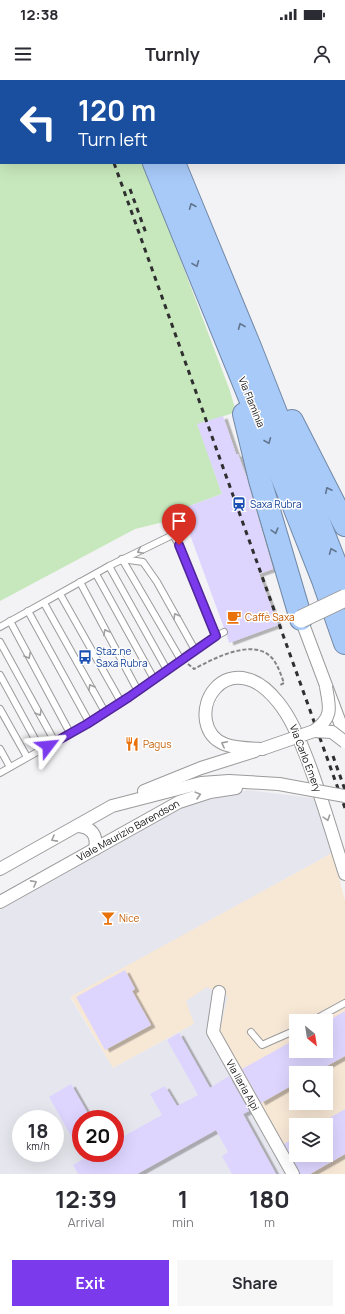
<!DOCTYPE html>
<meta charset="utf-8">
<style>
body{margin:0;font-family:Manrope,sans-serif;background:#f7f7f7;color:#2b2b33;height:100vh;display:flex;flex-direction:column;font-size:15px;white-space:nowrap}
*{box-sizing:border-box;margin:0}
p{font-size:13px;color:#7c7c81}
.icon{flex:none;width:22px;height:22px;fill:none;stroke:currentColor;stroke-width:2;stroke-linecap:round;stroke-linejoin:round}
.map{position:relative;height:1094px;overflow:hidden}
.details{display:flex;flex-direction:column;background:#fff;flex:1}
.details>*{flex:none}
.top-card{position:absolute;left:0px;top:0px;width:345px;height:84px;box-shadow:0 4px 16px #0002;background:#1a4fa0;color:#fff;overflow:hidden}
.needle{width:26px;rotate:150deg}
.fabs{position:absolute;left:289px;top:934px;display:grid;gap:8px}
.fabs a{display:grid;place-items:center;width:44px;height:44px;border-radius:0px;background:#fff;box-shadow:0 4px 16px #0002;font-size:20px}
.speed{position:absolute;left:12px;top:1030px;display:flex;gap:8px;font-size:20px;font-weight:700;text-align:center}
.speed>*{display:grid;place-content:center;width:52px;height:52px;border-radius:50%;background:#fff;box-shadow:0 4px 16px #0002;line-height:1}
.speed small{font-size:10px;font-weight:400}
.speed .limit{border:6px solid #d22;background:#fff;color:#111}
.pin{position:absolute;display:grid;place-items:center;width:34px;height:34px;color:#fff;margin:-41px -17px;border-radius:50% 50% 50% 0;rotate:-45deg;box-shadow:0 0 4px #0007}
.pin .icon{rotate:45deg}
.me{position:absolute;width:44px;margin:-22px;rotate:61deg;stroke-linejoin:round;filter:drop-shadow(0 0 3px #0008)}
.turn{display:flex;align-items:center;gap:14px;height:84px;padding:0 12px;font-size:18px}
.turn .icon{width:52px;height:52px;stroke-width:2.5}
.turn b{display:block;font-size:28px;line-height:34px}
.eta{display:flex;justify-content:space-evenly;align-items:center;height:68px;text-align:center}
.eta b{font-size:24px;font-weight:700;line-height:28px}
.button{display:flex;gap:8px;margin-top:auto;padding:8px 12px}
.button a{flex:1;height:46px;border-radius:0px;background:#7c3aed;color:#fff;font-size:16px;font-weight:700;line-height:46px;text-align:center}
.button a+a{background:#f7f7f7;color:#2b2b33}
.status{display:flex;justify-content:space-between;align-items:center;height:28px;padding:0 20px;background:#fff;direction:ltr}
.status svg{height:11px;fill:currentColor}
header{display:flex;justify-content:space-between;align-items:center;height:52px;padding:0 12px;background:#fff;font-size:18px;font-weight:700}
.map>svg:first-child{display:block}
.commercial{fill:#f7e7d5;fill-rule:evenodd}
.built{fill:#e6e6ee;fill-rule:evenodd}
.green{fill:#c7e8bc}
.building{fill:#ddd5fe;filter:url(#shadow)}
.lines{fill:none;stroke-linecap:round;stroke-linejoin:round}
.lane-casing{stroke:#9b9b9c;stroke-width:8}
.street-casing{stroke:#9b9b9c;stroke-width:14}
.highway-casing{stroke:#7288a6;stroke-width:24}
.path{stroke:#858586;stroke-width:2;stroke-dasharray:4 2;stroke-linecap:butt}
.lane{stroke:#fff;stroke-width:6}
.street{stroke:#fff;stroke-width:12}
.highway{stroke:#a8caf9;stroke-width:22}
.rail{stroke:#2f2f30;stroke-width:3;stroke-dasharray:5 5;stroke-linecap:butt}
.street-bridge-casing{stroke:#9b9b9c;stroke-width:14;stroke-linecap:butt}
.secondary-bridge-casing{stroke:#9b9b9c;stroke-width:19;stroke-linecap:butt}
.street-bridge{stroke:#fff;stroke-width:12}
.secondary-bridge{stroke:#fff;stroke-width:17}
.oneway{stroke:#62758f}
.oneway2{stroke:#9e9e9e}
.route-casing{stroke:#51269a;stroke-width:10}
.route{stroke:#7c3aed;stroke-width:7}
.labels{text-anchor:middle;stroke-width:3;stroke-linejoin:round;paint-order:stroke}
.street-label{font-size:10px;fill:#0d0d0d;stroke:#fff}
.transit-label{font-size:10px;fill:#164399;stroke:#fff;text-anchor:start}
.food-label{font-size:10px;fill:#c56008;stroke:#fff;text-anchor:start}
</style>
<div class="status"><b>12:38</b><svg viewBox="0 0 49 12"><path d="M0 12V9h3v3zM5 12V6h3v6zM10 12V3h3v9zM15 12V0h3v12zM26 1h20v11H26zM47 4h2v5h-2z"/></svg></div>
<header><svg class="icon" aria-label="menu" viewBox="0 0 24 24"><path d="M4 6h16M4 12h16M4 18h16"/></svg>Turnly<svg class="icon" aria-label="person" viewBox="0 0 24 24"><circle cx="12" cy="8" r="4"/><path d="M4 21q1-7 8-7t8 7"/></svg></header>
<div class="map">
<svg width="345" height="1094" viewBox="0 0 345 1094">
<defs>
<filter id="shadow"><feDropShadow dx="4.5" dy="2.5" stdDeviation="0" flood-color="#0004"/></filter>
</defs>
<rect width="100%" height="100%" fill="#f3f3f5"/>
<path class="commercial" d="M332 773 345 820V1094H297L194 944 113 988 70 916ZM296 941H326V971H296ZM296 993H326V1023H296ZM296 1045H326V1075H296Z"/>
<path class="built" d="M247 710 314 718 332 773 70 917 113 988 194 944 186 921 207 907 228 916 219 954 297 1094H0V830L185 726ZM21 1039H55V1073H21ZM81 1039H115V1073H81Z"/>
<polygon class="green" points="0,0 111,0 1,1 1,83 144,83 230,311 236,332 198,345 222,414 181,429 184,437 135,449 0,521"/>
<g class="building">
<polygon points="223,336 236,374 238,374 246,396 273,489 259,494 278,545 229,563 227,556 228,550 224,548 189,452 191,446 186,444 181,429 222,414 197,344"/>
<polygon points="125,890 135,909 132,911 151,945 105,970 76,917"/>
<polygon points="345,931 345,976 314,993 296,993 296,1003 261,1023 242,989 296,959 296,971 326,971 326,942"/>
<polygon points="179,953 210,1008 229,996 249,1031 243,1034 276,1094 232,1094 222,1076 228,1072 216,1050 137,1094 78,1094 73,1085 94,1073 115,1073 115,1061 162,1035 150,1014 165,1006 177,1026 198,1015 167,960"/>
<polygon points="71,1004 91,1039 81,1039 81,1059 75,1063 49,1017"/>
<polygon points="345,1029 345,1074 310,1094 300,1094 284,1064 296,1057 296,1075 326,1075 326,1040"/>
</g>
<g class="lines">
<defs>
<g id="lane">
<polyline points="173,455 179,465 216,556"/>
<polyline points="122,479 143,482 157,502 195,570"/>
<polyline points="122,479 181,580"/>
<polyline points="109,486 167,590"/>
<polyline points="96,494 154,599"/>
<polyline points="80,502 138,611"/>
<polyline points="60,514 121,622"/>
<polyline points="44,523 105,632"/>
<polyline points="28,531 89,642"/>
<polyline points="10,541 70,653"/>
<polyline points="0,547 109,486 187,448"/>
<polyline points="0,562 55,662"/>
<polyline points="0,595 41,670"/>
<polyline points="0,629 27,677"/>
<polyline points="0,669 10,687"/>
<path d="M0 693C47 666 95 641 139 611 167 591 193 567 224 552"/>
<polyline points="312,941 345,923"/>
<polyline points="251,952 262,965 296,950"/>
</g>
<g id="street">
<polyline points="301,539 345,656"/>
<path d="M262 669C239 668 211 669 206 641 202 617 221 592 247 599 260 602 270 612 278 622 291 638 298 656 306 676 321 714 332 754 345 794"/>
<polyline points="144,711 201,688 255,671"/>
<path d="M78 746C91 747 98 755 95 769"/>
<polyline points="0,789 112,726 201,703 229,701 279,704"/>
<polyline points="0,822 179,722 210,712 236,708"/>
<polyline points="219,912 213,952 293,1094"/>
</g>
<g id="highway">
<polyline points="120,0 121,1"/>
<polyline points="139,0 139,1"/>
<polyline points="154,83 293,424 323,500 345,563"/>
<polyline points="174,83 250,267 345,508"/>
<polyline points="244,334 260,400 301,539"/>
<polyline points="292,341 345,445"/>
</g>
</defs>
<use href="#lane" class="lane-casing"/>
<use href="#street" class="street-casing"/>
<use href="#highway" class="highway-casing"/>
<path class="path" d="M188 584 194 589C213 579 253 557 272 578 278 585 281 595 284 603L280 605"/>
<use href="#lane" class="lane"/>
<use href="#street" class="street"/>
<use href="#highway" class="highway"/>
<g class="rail">
<polyline points="91,0 91,1"/>
<polyline points="114,83 345,728"/>
<polyline points="130,109 147,156"/>
<polyline points="333,676 345,710"/>
</g>
<defs>
<g id="street-bridge">
<polyline points="314,651 332,652 345,662"/>
<path d="M262 669 314 651C333 637 330 628 326 607"/>
<polyline points="279,704 345,716"/>
</g>
<polyline id="secondary-bridge" points="301,539 345,518"/>
</defs>
<use href="#street-bridge" class="street-bridge-casing"/>
<use href="#secondary-bridge" class="secondary-bridge-casing"/>
<use href="#street-bridge" class="street-bridge"/>
<use href="#secondary-bridge" class="secondary-bridge"/>
</g>
<defs><path id="oneway-chevron" d="M-2-3.5L2.5 0L-2 3.5" fill="none" stroke-width="1.6" stroke-linecap="round" stroke-linejoin="round"/></defs>
<g class="oneway">
<use href="#oneway-chevron" transform="translate(192 126) rotate(-113)"/>
<use href="#oneway-chevron" transform="translate(196 184) rotate(68)"/>
<use href="#oneway-chevron" transform="translate(241 246) rotate(-112)"/>
<use href="#oneway-chevron" transform="translate(268 361) rotate(68)"/>
<use href="#oneway-chevron" transform="translate(328 410) rotate(-116)"/>
<use href="#oneway-chevron" transform="translate(275 451) rotate(74)"/>
<use href="#oneway-chevron" transform="translate(332 471) rotate(-112)"/>
</g>
<g class="oneway2">
<use href="#oneway-chevron" transform="translate(140 471) rotate(154)"/>
<use href="#oneway-chevron" transform="translate(176 536) rotate(-119)"/>
<use href="#oneway-chevron" transform="translate(106 552) rotate(-118)"/>
<use href="#oneway-chevron" transform="translate(28 576) rotate(61)"/>
<use href="#oneway-chevron" transform="translate(91 607) rotate(-119)"/>
<use href="#oneway-chevron" transform="translate(39 633) rotate(61)"/>
<use href="#oneway-chevron" transform="translate(224 664) rotate(-153)"/>
<use href="#oneway-chevron" transform="translate(198 715) rotate(-15)"/>
<use href="#oneway-chevron" transform="translate(327 738) rotate(72)"/>
<use href="#oneway-chevron" transform="translate(54 759) rotate(151)"/>
<use href="#oneway-chevron" transform="translate(34 803) rotate(-29)"/>
</g>
<g class="lines">
<defs>
<polyline id="route" points="48,666 87,644 129,617 216,556 179,465"/>
</defs>
<use href="#route" class="route-casing"/>
<use href="#route" class="route"/>
</g>
<defs>
<symbol id="station-bare" viewBox="-9 -9 18 18"><path d="M-3-6H3Q5-6 5-4V2Q5 4 3 4L4.5 6H3L1.5 4h-3L-3 6H-4.5L-3 4Q-5 4-5 2V-4Q-5-6-3-6ZM-3.5-4v3h7v-3ZM-3.5 1v1.5H-2V1ZM2 1v1.5H3.5V1Z" fill="#1a4fb4" stroke="#fff" stroke-width="2.5" paint-order="stroke"/></symbol>
<symbol id="cafe-bare" viewBox="-9 -9 18 18"><path d="M-5.5-4.5H6V0H3Q3 3.5 0 3.5H-2.5Q-5.5 3.5-5.5 0ZM3-3.2v2h1.7v-2ZM-6 4.5H4V6H-6Z" fill="#e8710a" stroke="#fff" stroke-width="2.5" paint-order="stroke"/></symbol>
<symbol id="bus-bare" viewBox="-9 -9 18 18"><path d="M-5-6H5V4H4V6H2V4H-2V6H-4V4H-5ZM-3.5-4V0h7V-4ZM-3.5 1.2v1.5H-2V1.2ZM2 1.2v1.5H3.5V1.2Z" fill="#1a4fb4" stroke="#fff" stroke-width="2.5" paint-order="stroke"/></symbol>
<symbol id="restaurant-bare" viewBox="-9 -9 18 18"><path d="M-5-6h1v4h1v-4h1v4h1v-4h1v5L-1.5 .5V6h-2V.5L-5-1ZM5-6V6H3V1.5H1.5Q1.5-4 5-6Z" fill="#e8710a" stroke="#fff" stroke-width="2.5" paint-order="stroke"/></symbol>
<symbol id="bar-bare" viewBox="-9 -9 18 18"><path d="M-6-5H6L.8 .8V4.5H3.5V6h-7V4.5H-.8V.8Z" fill="#e8710a" stroke="#fff" stroke-width="2.5" paint-order="stroke"/></symbol>
</defs>
<g fill-rule="evenodd">
<use href="#station-bare" x="229" y="414" width="20" height="20"/>
<use href="#cafe-bare" x="224" y="527" width="20" height="20"/>
<use href="#bus-bare" x="75" y="567" width="20" height="20"/>
<use href="#restaurant-bare" x="122" y="654" width="20" height="20"/>
<use href="#bar-bare" x="98" y="828" width="20" height="20"/>
</g>
<g class="labels">
<g class="street-label">
<text transform="translate(252 322) rotate(68)" y="4">Via Flaminia</text>
<text transform="translate(306 678) rotate(69)" y="4">Via Carlo Emery</text>
<text transform="translate(128 750) rotate(-29)" y="4">Viale Maurizio Barendson</text>
<text transform="translate(243 1005) rotate(61)" y="4">Via Ilaria Alpi</text>
</g>
<g class="transit-label">
<text x="250" y="428">Saxa Rubra</text>
<text x="96" y="575">Staz.ne<tspan x="96" dy="12">Saxa Rubra</tspan></text>
</g>
<g class="food-label">
<text x="245" y="541">Caffè Saxa</text>
<text x="143" y="668">Pagus</text>
<text x="119" y="842">Nice</text>
</g>
</g>
</svg>
<div class="fabs">
<a><svg class="needle" viewBox="-14 -14 28 28"><path d="M0-13l5 13h-10z" fill="#e53935"/><path d="M0 13l5-13h-10z" fill="#7c7c81"/></svg></a>
<a><svg class="icon" aria-label="search" viewBox="0 0 24 24"><circle cx="10" cy="10" r="6"/><path d="M15 15l6 6"/></svg></a>
<a><svg class="icon" aria-label="layers" viewBox="0 0 24 24"><path d="M12 4l9 5-9 5-9-5zM3 14l9 5 9-5"/></svg></a>
</div>
<div class="speed"><div>18<small>km/h</small></div><div class="limit">20</div></div>
<div class="pin" style="left:179px;top:465px;background:#d93025"><svg class="icon" aria-label="arrive" viewBox="0 0 24 24"><path d="M6 21V4h12l-3 4 3 4H6"/></svg></div>
<svg class="me" style="left:48px;top:666px" viewBox="-20 -20 40 40"><path d="M0-17L14 15 0 8-14 15z" fill="#7c3aed" stroke="#fff" stroke-width="4"/></svg>
<div class="top-card">
<div class="turn"><svg class="icon" aria-label="left" viewBox="0 0 24 24"><path d="M17 20v-9H6M10 6l-5 5 5 5"/></svg><div><b>120 m</b>Turn left</div></div>
</div>
</div>
<section class="details">
<div class="eta">
<div><b>12:39</b><p>Arrival</p></div>
<div><b>1</b><p>min</p></div>
<div><b>180</b><p>m</p></div>
</div>
<div class="button"><a>Exit</a><a>Share</a></div>
</section>
